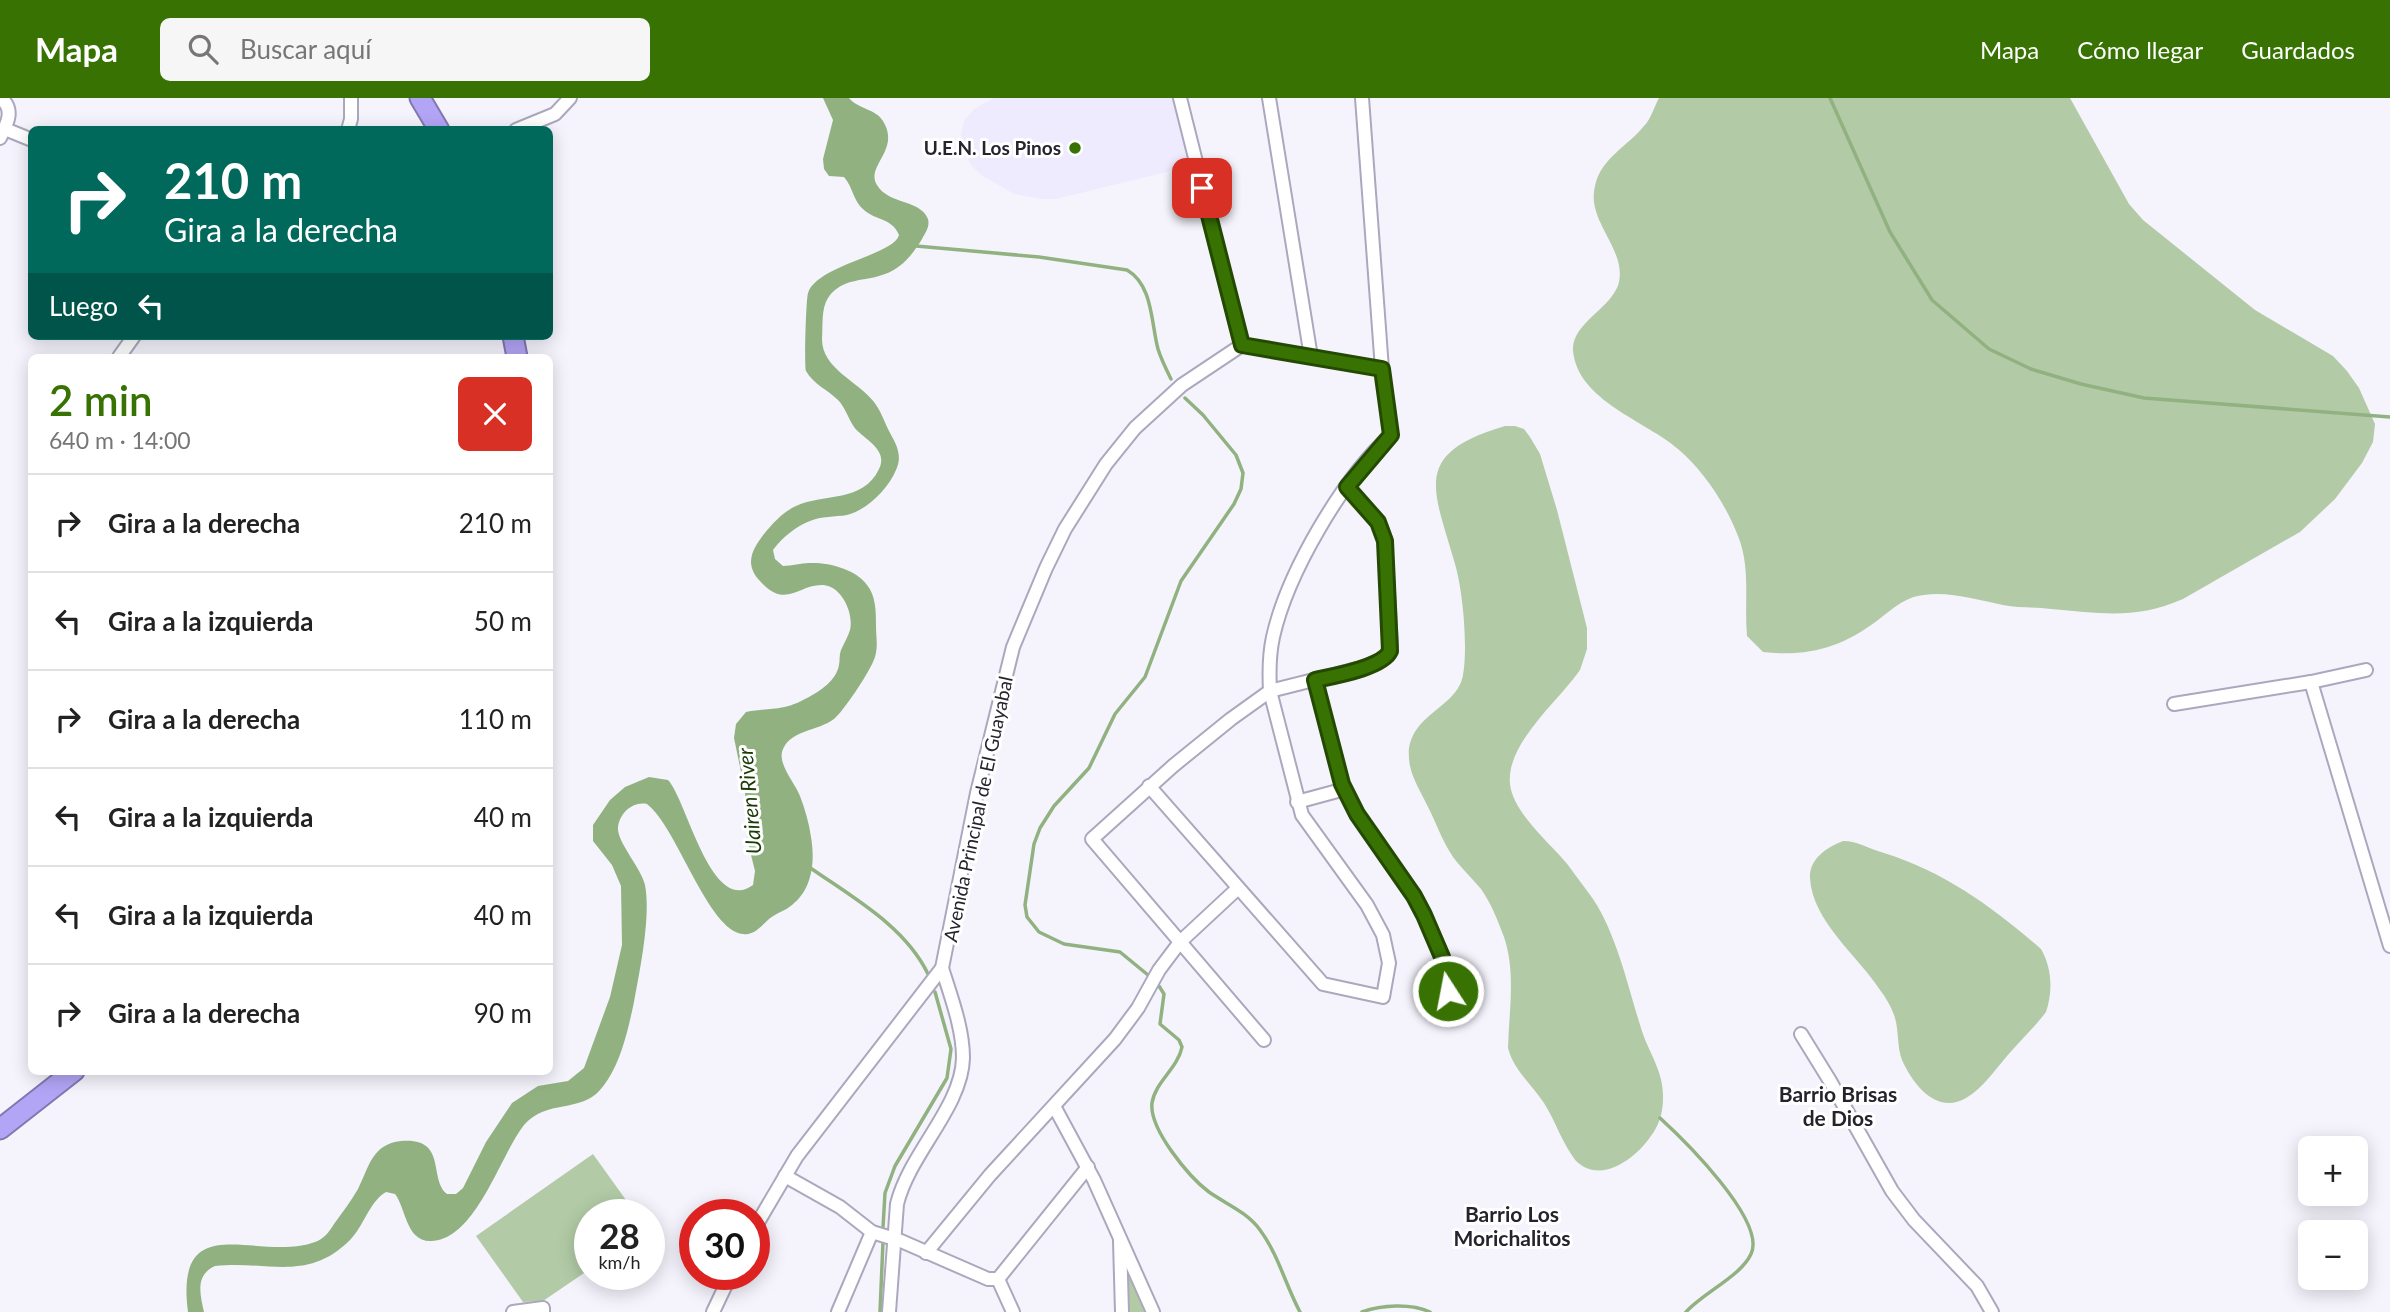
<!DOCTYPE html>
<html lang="es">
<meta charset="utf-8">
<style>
body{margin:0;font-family:Lato,sans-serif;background:#f6f6f6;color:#222;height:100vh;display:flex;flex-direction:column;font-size:26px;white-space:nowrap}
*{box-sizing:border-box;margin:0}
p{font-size:23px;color:#767676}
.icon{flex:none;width:38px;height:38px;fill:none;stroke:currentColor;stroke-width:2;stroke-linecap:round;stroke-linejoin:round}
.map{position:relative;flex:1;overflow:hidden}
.drawer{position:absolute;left:28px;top:256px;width:525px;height:721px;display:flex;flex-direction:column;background:#fff;border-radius:10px;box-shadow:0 4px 18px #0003}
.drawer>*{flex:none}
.guide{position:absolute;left:28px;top:28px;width:525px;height:214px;border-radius:10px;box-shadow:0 4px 18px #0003;background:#00695c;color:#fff;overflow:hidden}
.fabs{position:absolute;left:2298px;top:1038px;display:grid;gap:14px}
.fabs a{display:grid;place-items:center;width:70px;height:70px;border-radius:10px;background:#fff;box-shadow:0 4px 18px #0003;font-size:35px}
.speed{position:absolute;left:574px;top:1101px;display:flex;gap:14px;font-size:35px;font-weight:700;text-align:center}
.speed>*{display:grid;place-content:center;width:91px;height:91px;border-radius:50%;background:#fff;box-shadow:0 4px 18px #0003;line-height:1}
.speed small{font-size:18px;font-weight:400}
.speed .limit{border:10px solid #d22;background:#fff;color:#111}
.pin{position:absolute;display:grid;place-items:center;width:60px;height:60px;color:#fff;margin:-30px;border-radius:14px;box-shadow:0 4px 10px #0006}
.me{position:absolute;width:77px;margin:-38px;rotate:349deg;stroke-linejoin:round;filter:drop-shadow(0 0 5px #0008)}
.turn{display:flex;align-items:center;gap:24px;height:147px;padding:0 21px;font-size:32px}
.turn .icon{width:91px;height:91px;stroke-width:2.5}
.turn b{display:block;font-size:49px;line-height:60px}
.then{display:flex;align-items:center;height:66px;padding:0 21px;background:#0003;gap:14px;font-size:26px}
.round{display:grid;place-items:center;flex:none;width:74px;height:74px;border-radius:10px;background:#f6f6f6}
.head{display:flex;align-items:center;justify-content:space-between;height:119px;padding:0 21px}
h1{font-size:42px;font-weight:600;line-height:52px;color:#377203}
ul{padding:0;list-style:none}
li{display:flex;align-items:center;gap:21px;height:98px;padding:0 21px;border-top:2px solid #e0e0e0}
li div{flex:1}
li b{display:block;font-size:26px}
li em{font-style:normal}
header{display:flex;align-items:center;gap:42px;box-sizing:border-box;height:98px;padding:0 35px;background:#377203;color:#fff}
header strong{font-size:33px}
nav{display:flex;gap:38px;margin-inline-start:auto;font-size:24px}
.search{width:490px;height:63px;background:#f6f6f6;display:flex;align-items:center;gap:18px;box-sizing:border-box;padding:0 24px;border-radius:10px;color:#767676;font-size:26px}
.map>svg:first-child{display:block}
.built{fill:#edebfd}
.green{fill:#b2cba6}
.water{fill:#91b280}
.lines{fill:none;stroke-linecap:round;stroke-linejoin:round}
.stream{stroke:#91b280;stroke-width:3.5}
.minor-casing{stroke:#aba8be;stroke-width:16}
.highway-casing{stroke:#8178b0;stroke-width:23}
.minor{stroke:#fff;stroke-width:12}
.highway{stroke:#b3a5f6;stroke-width:19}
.route-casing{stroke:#244a02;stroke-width:18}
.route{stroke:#377203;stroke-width:12}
.poi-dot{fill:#377203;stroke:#fff;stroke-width:2.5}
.labels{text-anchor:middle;stroke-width:6;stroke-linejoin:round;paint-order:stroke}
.poi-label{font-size:19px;font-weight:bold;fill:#25242d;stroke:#fff;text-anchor:end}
.street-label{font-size:19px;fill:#25242d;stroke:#fff}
.water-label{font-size:21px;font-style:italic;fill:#1b3a04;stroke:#fff}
.neighbourhood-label{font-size:21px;font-weight:bold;fill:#25242d;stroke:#fff}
</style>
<header>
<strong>Mapa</strong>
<div class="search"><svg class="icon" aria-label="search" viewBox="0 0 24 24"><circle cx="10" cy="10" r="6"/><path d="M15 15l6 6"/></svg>Buscar aquí</div>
<nav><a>Mapa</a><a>Cómo llegar</a><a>Guardados</a></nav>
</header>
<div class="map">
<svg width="2390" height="1214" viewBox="0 0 2390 1214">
<rect width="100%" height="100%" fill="#f5f4fd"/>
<polygon class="built" points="994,0 1174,0 1191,68 1056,101 1042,101 1014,96 981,77 970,66 962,45 961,35 964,23 974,11"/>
<g class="green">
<path d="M1659 0H2070L2129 106 2143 122 2255 212 2333 258 2347 273 2359 290 2375 326 2373 344 2362 365 2335 401 2300 434 2183 501C2135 522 2101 515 2051 511 2035 509 2019 510 2003 507 1978 502 1949 493 1924 497 1904 499 1893 511 1878 522 1841 550 1808 559 1763 554L1747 538C1744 504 1751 470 1738 438 1726 407 1704 373 1678 351 1646 323 1578 303 1573 253 1571 225 1613 210 1619 184 1626 150 1586 123 1595 88 1601 60 1627 49 1644 28 1651 21 1654 9 1659 0Z"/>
<path d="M1505 328H1515L1524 331 1530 339 1540 356 1557 412 1587 530V551L1580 572C1558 604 1506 645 1510 686 1513 715 1550 745 1568 767 1576 778 1585 790 1593 801 1617 837 1628 889 1641 930 1648 954 1664 973 1663 1000 1663 1010 1661 1021 1656 1030 1642 1056 1603 1089 1576 1063 1562 1045 1556 1024 1544 1005 1531 985 1514 973 1508 950 1509 913 1516 874 1504 839 1498 823 1491 805 1481 791 1472 780 1461 770 1453 759 1442 743 1436 724 1427 707 1421 694 1413 682 1410 668 1400 617 1457 613 1463 577 1468 549 1463 493 1455 466 1434 391 1410 356 1505 328Z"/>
<path d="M1843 743C1858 743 1869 751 1884 755 1945 774 1994 810 2041 851 2052 870 2053 893 2046 914 2034 930 2020 943 2007 958 1995 972 1983 990 1966 1000 1937 1017 1913 987 1902 962 1897 949 1899 934 1895 920 1892 910 1886 900 1880 892 1859 859 1812 823 1810 780 1809 761 1827 749 1843 743Z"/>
<polygon points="593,1056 636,1116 590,1116 590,1171 543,1203 523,1204 476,1138"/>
<polygon points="1131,1180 1133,1182 1148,1214 1127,1214 1126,1182"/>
</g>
<path class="water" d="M823 0H849C858 11 876 11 883 23 901 52 865 68 877 87 889 107 920 101 928 121 930 128 926 134 922 141 913 156 902 170 885 176 865 184 842 179 828 200 821 210 823 229 822 241 822 271 858 283 874 304 881 313 884 323 889 333 896 346 903 357 896 372 888 391 867 412 847 417 835 419 821 418 810 423 796 428 782 440 773 452L775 461 783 468C792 468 801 465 809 465 828 464 856 471 867 487 876 498 876 514 876 528 876 540 879 552 873 564 868 576 843 614 834 621 819 633 788 632 782 654 779 668 795 685 800 698 805 711 809 725 811 739 815 762 813 791 792 807 785 813 776 815 769 821 762 827 754 838 743 836 708 833 677 729 647 706 632 703 619 716 618 730 617 744 641 770 645 787 651 818 640 872 634 904 628 932 620 970 600 992 580 1015 547 1001 524 1027 500 1057 476 1142 431 1143 406 1144 406 1110 395 1096L386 1094C369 1104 364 1128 350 1142 307 1185 267 1162 215 1168 195 1177 200 1196 204 1214H188C174 1107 259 1165 315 1144 324 1141 329 1134 334 1126 342 1115 351 1103 358 1091 369 1069 372 1046 401 1043 448 1039 428 1081 447 1096H456L463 1090 486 1044 512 1005 538 988 568 983 584 970 610 899 622 847 621 788 612 767 593 743V727L610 702 625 689 649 679 668 682C687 702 711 818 753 787L755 773 747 741 745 693 734 640 736 626 746 614C771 609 782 614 807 600 820 593 836 583 839 567 840 562 839 557 841 552 844 545 848 539 850 532 854 516 842 488 823 487 798 486 786 512 760 483 755 478 751 471 751 464 751 453 758 444 764 436 773 425 783 414 796 408 824 395 863 405 879 371 889 351 863 341 854 329 848 320 845 309 838 302 828 292 813 286 806 273 804 269 806 201 808 195 817 167 894 157 899 137 892 120 877 123 864 112 853 103 853 89 844 79L829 78 824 71 823 61 833 22Z"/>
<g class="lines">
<g class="stream">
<polyline points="1830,0 1890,134 1932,202 1989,251 2031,271 2081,286 2144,300 2390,319"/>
<path d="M916 148 1039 159 1127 172C1153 187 1151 225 1158 251 1161 261 1166 271 1171 281"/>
<path d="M809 769C852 799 905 828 928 876"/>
<polyline points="1148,877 1120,854 1064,846 1039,834 1027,819 1025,807 1034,746 1040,730 1054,708 1089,670 1115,616 1145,579 1181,483 1234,406 1241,391 1243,375 1236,357 1203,317 1185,300"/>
<path d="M1159 888 1164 896 1160 926 1179 942 1182 949C1178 970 1155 984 1152 1005 1149 1031 1189 1079 1209 1094 1226 1106 1247 1114 1260 1132 1278 1156 1286 1188 1300 1214"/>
<path d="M1660 1020C1683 1041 1767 1123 1751 1156 1741 1178 1703 1195 1686 1214"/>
<polyline points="883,1129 885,1095 895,1068 947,980 951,951 935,894"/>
<polyline points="880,1214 883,1144"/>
<path d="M1362 1214C1381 1207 1411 1205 1430 1214"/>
</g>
<defs>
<g id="minor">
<polyline points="1180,0 1242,247"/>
<polyline points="1269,0 1311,259"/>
<polyline points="5,31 32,42"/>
<polyline points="348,32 351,21 351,0"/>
<polyline points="516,32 555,16 570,0"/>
<path d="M0 40C7 26 15 12 1 0"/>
<polyline points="119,259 134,238"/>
<polyline points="1315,582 1342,686 1357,716 1414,798 1424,817 1442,859 1449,893"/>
<polyline points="2311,584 2390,848"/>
<polyline points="2174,606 2311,584 2366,572"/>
<path d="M1149 688 1323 886 1383 899 1389 865 1383 837 1367 807 1302 717 1270 593C1269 574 1269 557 1273 539 1287 476 1342 381 1391 337L1382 271 1362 0"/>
<polyline points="1297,704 1345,691"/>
<polyline points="1801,936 1830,983 1892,1093 1914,1122 1977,1188 1992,1214"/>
<polyline points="1264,942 1092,741 1173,668 1231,621 1270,593 1365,569 1388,558 1391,548 1385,442 1378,424 1347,389"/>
<polyline points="1054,1008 1094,1082 1153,1214"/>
<polyline points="785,1078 840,1109 872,1134 901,1143 988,1181 998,1181"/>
<polyline points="754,1131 797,1058 942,870 977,695 1013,549 1046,470 1065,431 1106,366 1135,330 1182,287 1242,247 1382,271"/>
<polyline points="1120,1143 1122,1214"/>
<polyline points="926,1155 990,1077 1115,941 1138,910 1159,872 1180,844 1237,791"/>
<polyline points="998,1181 1088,1069"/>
<polyline points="998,1181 1013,1214"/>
<polyline points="513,1214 543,1210 543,1214"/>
<polyline points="713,1214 731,1176"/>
<polyline points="838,1214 872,1134"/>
<path d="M889 1214 897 1106C909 1056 962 1009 963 960 963 930 951 899 942 870"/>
</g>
<g id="highway">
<polyline points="420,0 439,32"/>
<polyline points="513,238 517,259"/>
<polyline points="0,1031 74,973"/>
</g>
</defs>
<use href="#minor" class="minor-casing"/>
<use href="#highway" class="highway-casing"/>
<use href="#minor" class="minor"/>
<use href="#highway" class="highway"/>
</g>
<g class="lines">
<defs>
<path id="route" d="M1202 90 1242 247 1382 271 1391 337 1347 389 1378 424 1385 443 1390 553C1382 570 1333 578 1315 582L1342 686 1357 716 1414 798 1424 817 1442 859 1448 893"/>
</defs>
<use href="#route" class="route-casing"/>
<use href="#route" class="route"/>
</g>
<circle class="poi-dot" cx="1075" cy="50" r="7"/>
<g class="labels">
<g class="poi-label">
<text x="1061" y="57">U.E.N. Los Pinos</text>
</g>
<g class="street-label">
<text transform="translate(978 711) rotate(-78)" y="7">Avenida Principal de El Guayabal</text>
</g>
<g class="water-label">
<text transform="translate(750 703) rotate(-95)" y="7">Uairen River</text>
</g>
<g class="neighbourhood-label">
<text x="1838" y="1004">Barrio Brisas<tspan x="1838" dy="24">de Dios</tspan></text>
<text x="1512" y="1124">Barrio Los<tspan x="1512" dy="24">Morichalitos</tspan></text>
</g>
</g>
</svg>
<div class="fabs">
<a>+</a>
<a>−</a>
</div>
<div class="speed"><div>28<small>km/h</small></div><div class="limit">30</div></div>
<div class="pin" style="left:1202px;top:90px;background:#d93025"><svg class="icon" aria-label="arrive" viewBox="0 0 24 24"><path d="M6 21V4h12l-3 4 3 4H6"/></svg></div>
<svg class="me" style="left:1448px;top:893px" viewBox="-20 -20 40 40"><circle r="17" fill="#377203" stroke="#fff" stroke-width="3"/><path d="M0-11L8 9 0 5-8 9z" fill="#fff"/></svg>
<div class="guide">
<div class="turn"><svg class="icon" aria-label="right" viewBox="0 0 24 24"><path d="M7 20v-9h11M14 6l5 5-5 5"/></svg><div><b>210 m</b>Gira a la derecha</div></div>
<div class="then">Luego<svg class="icon" aria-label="left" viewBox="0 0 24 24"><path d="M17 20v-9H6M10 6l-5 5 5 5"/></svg></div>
</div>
<section class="drawer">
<div class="head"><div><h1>2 min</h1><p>640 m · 14:00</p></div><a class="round" style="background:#d93025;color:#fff"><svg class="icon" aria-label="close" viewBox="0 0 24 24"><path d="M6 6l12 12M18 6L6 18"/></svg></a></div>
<ul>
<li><svg class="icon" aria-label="right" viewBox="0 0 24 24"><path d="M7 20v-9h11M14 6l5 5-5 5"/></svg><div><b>Gira a la derecha</b></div><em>210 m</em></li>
<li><svg class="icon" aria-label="left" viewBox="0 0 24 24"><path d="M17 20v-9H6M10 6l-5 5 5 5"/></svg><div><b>Gira a la izquierda</b></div><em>50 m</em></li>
<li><svg class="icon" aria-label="right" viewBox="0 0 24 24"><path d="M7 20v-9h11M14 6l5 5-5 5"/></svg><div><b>Gira a la derecha</b></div><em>110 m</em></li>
<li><svg class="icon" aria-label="left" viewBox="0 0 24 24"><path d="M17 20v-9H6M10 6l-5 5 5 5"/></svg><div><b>Gira a la izquierda</b></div><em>40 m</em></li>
<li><svg class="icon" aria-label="left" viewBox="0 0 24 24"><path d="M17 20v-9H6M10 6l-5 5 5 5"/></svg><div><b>Gira a la izquierda</b></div><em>40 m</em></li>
<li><svg class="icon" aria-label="right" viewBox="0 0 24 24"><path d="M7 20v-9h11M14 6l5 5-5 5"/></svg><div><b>Gira a la derecha</b></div><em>90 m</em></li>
</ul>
</section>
</div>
